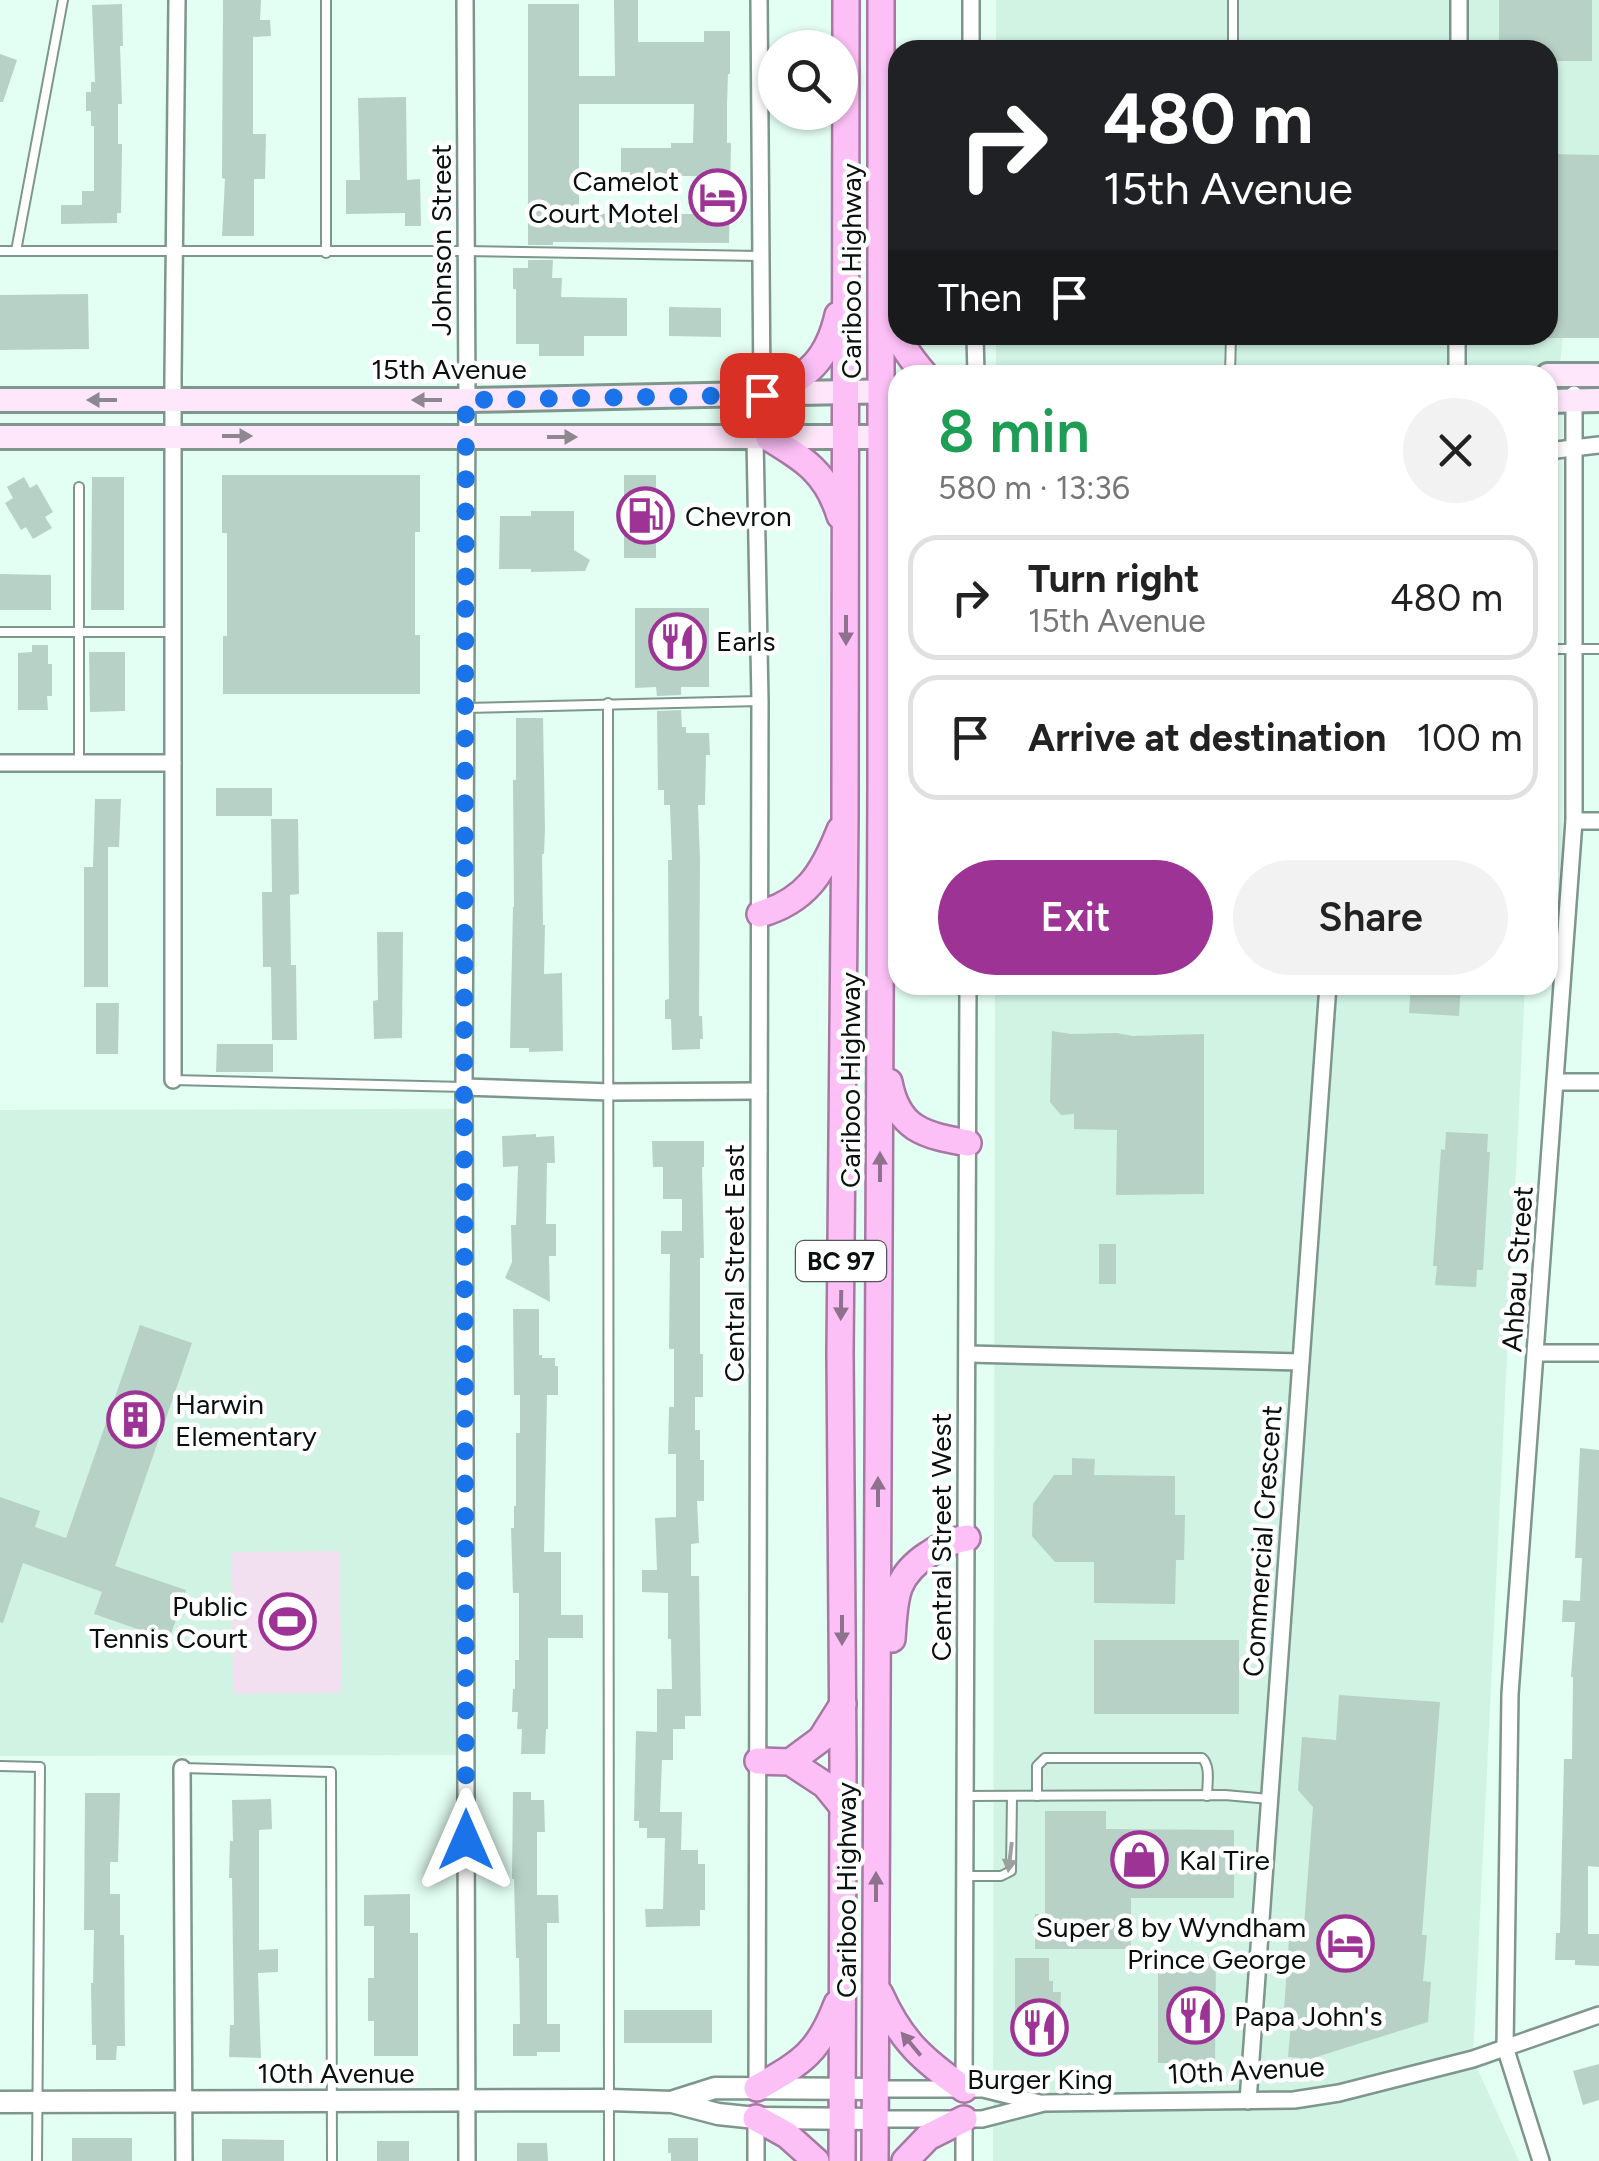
<!DOCTYPE html>
<meta charset="utf-8">
<style>
body{margin:0;font-family:Figtree,sans-serif;background:#f2f2f2;color:#222;height:100vh;display:flex;flex-direction:column;font-size:38px;white-space:nowrap}
*{box-sizing:border-box;margin:0}
p{font-size:32px;color:#767676}
.icon{flex:none;width:55px;height:55px;fill:none;stroke:currentColor;stroke-width:2;stroke-linecap:round;stroke-linejoin:round}
.map{position:relative;flex:1;overflow:hidden}
.side{position:absolute;left:888px;top:365px;width:670px;height:630px;display:flex;flex-direction:column;background:#fff;border-radius:30px;box-shadow:0 2px 8px #0004}
.side>*{flex:none}
.hud{position:absolute;left:888px;top:40px;width:670px;height:305px;border-radius:30px;box-shadow:0 2px 8px #0004;background:#202124;color:#fff;overflow:hidden}
.fabs{position:absolute;left:758px;top:30px;display:grid;gap:20px}
.fabs a{display:grid;place-items:center;width:100px;height:100px;border-radius:50%;background:#fff;box-shadow:0 2px 8px #0004;font-size:50px}
.pin{position:absolute;display:grid;place-items:center;width:85px;height:85px;color:#fff;margin:-42px;border-radius:20px;box-shadow:0 5px 15px #0006}
.me{position:absolute;width:110px;margin:-55px;rotate:0deg;stroke-linejoin:round;filter:drop-shadow(0 0 8px #0008)}
.turn{display:flex;align-items:center;gap:35px;height:210px;padding:0 50px;font-size:45px}
.turn .icon{width:130px;height:130px;stroke-width:2.5}
.turn b{display:block;font-size:70px;line-height:85px}
.then{display:flex;align-items:center;height:95px;padding:0 50px;background:#0003;gap:20px;font-size:38px}
.round{display:grid;place-items:center;flex:none;width:105px;height:105px;border-radius:52px;background:#f2f2f2}
.headline{display:flex;align-items:center;justify-content:space-between;height:170px;padding:0 50px}
h1{font-size:60px;font-weight:600;line-height:75px;color:#1e9e55}
.button{display:flex;gap:20px;margin-top:auto;padding:20px 50px}
.button a{flex:1;height:115px;border-radius:60px;background:#9d3395;color:#fff;font-size:40px;font-weight:600;line-height:115px;text-align:center}
.button a+a{background:#f2f2f2;color:#222}
ul{padding:0;list-style:none}
li{display:flex;align-items:center;gap:30px;height:125px;margin:0 20px 15px;padding:0 30px;border:5px solid #e0e0e0;border-radius:30px}
li div{flex:1}
li b{display:block;font-size:38px}
li em{font-style:normal}
.map>svg:first-child{display:block}
.built{fill:#d0f3e4}
.green{fill:#f2dfef}
.building{fill:#b7d1c6;fill-rule:evenodd}
.lines{fill:none;stroke-linecap:round;stroke-linejoin:round}
.service-casing{stroke:#7e968c;stroke-width:12}
.minor-casing{stroke:#7e968c;stroke-width:20}
.tertiary-casing{stroke:#7e968c;stroke-width:25}
.secondary-casing{stroke:#7e968c;stroke-width:28}
.trunk-casing{stroke:#a778a2;stroke-width:30}
.service{stroke:#fff;stroke-width:8}
.minor{stroke:#fff;stroke-width:15}
.tertiary{stroke:#fff;stroke-width:20}
.secondary{stroke:#fee7fb;stroke-width:22}
.trunk{stroke:#fcc0f6;stroke-width:25}
.oneway{fill:#8f8790}
.oneway2{fill:#8e718d}
.oneway3{fill:#9ca09e}
.route{stroke:#1a73e8;stroke-width:18;stroke-dasharray:0 32.4}
.labels{text-anchor:middle;stroke-width:9;stroke-linejoin:round;paint-order:stroke}
.shield{fill:#fff;stroke:#525856;stroke-width:2.5}
.shield-label{font-size:25px;font-weight:bold;fill:#08110d}
.poi-label{font-size:28px;fill:#08110d;stroke:#fff;text-anchor:start}
.street-label{font-size:28px;fill:#08110d;stroke:#fff}
</style>
<div class="map">
<svg width="1599" height="2161" viewBox="0 0 1599 2161">
<rect width="100%" height="100%" fill="#e3fef3"/>
<g class="built">
<polygon points="996,0 1599,0 1599,334 1563,335 1550,468 1548,521 1548,375 996,375 996,335 1548,335 1548,50 996,50"/>
<polygon points="995,985 1525,985 1473,2059 1519,2161 993,2161"/>
<polygon points="456,1109 457,1755 0,1756 0,1110"/>
</g>
<polygon class="green" points="339,1551 342,1693 233,1694 232,1552"/>
<g class="building">
<polygon points="223,0 261,0 260,20 270,20 271,36 253,37 253,134 266,134 265,179 254,179 254,236 222,236 225,179 222,178"/>
<path d="M614 0H638V42H704V31H730V74H728L727 104V143H731L729 243 553 242V245H528V4H579V76H615ZM579 104H694L693 143H671V148H621V172H630V176H706V214H579Z"/>
<polygon points="1499,0 1592,0 1592,61 1548,61 1548,50 1499,50"/>
<polygon points="122,4 123,46 120,46 122,104 118,104 118,144 122,144 121,213 117,213 117,223 61,224 61,205 82,205 82,191 94,191 94,126 91,126 91,111 86,111 86,92 91,92 91,82 95,82 92,5"/>
<polygon points="0,54 17,60 3,102 0,102"/>
<polygon points="406,97 407,180 420,179 421,226 405,226 405,213 346,214 346,180 360,180 358,98"/>
<polygon points="1548,154 1599,155 1599,338 1548,338"/>
<polygon points="528,260 553,260 552,278 562,278 561,297 627,298 627,336 584,336 584,356 539,356 539,344 516,344 516,289 513,289 513,268 528,268"/>
<polygon points="88,294 89,349 0,350 0,295"/>
<polygon points="669,307 721,308 721,337 669,336"/>
<polygon points="222,475 420,475 420,532 415,532 415,635 420,635 420,694 223,694 223,636 227,636 227,533 222,533"/>
<rect x="624" y="475" width="32" height="83"/>
<polygon points="24,477 30,488 37,484 53,512 45,517 52,528 33,539 26,527 21,530 5,503 13,498 7,487"/>
<polygon points="92,477 124,477 124,610 91,610"/>
<polygon points="531,511 574,511 574,550 590,560 585,571 531,572 531,569 499,569 500,516 531,516"/>
<polygon points="0,574 51,575 51,610 0,610"/>
<polygon points="635,608 709,608 709,687 681,687 681,695 657,696 656,687 635,688"/>
<polygon points="32,645 48,645 48,664 52,664 52,696 47,696 48,710 18,710 18,653 32,652"/>
<polygon points="89,652 125,652 125,711 90,712"/>
<polygon points="681,710 682,727 686,727 686,733 709,733 710,755 706,755 705,805 698,805 700,860 699,1016 702,1016 703,1039 700,1039 700,1049 672,1050 671,1019 665,1019 665,1000 669,999 668,860 672,860 670,805 664,805 664,790 658,790 657,711"/>
<polygon points="516,718 543,718 545,829 544,854 542,854 543,925 545,925 544,974 562,973 563,1051 529,1052 529,1048 510,1048 513,907 514,907 513,780 516,780"/>
<rect x="216" y="788" width="56" height="28"/>
<polygon points="95,799 121,799 119,847 108,847 108,987 84,987 84,867 93,867"/>
<polygon points="271,819 298,819 299,894 290,895 291,965 296,965 297,1040 272,1040 271,967 263,967 262,892 272,892"/>
<polygon points="377,932 403,932 402,1038 374,1039 373,1001 378,1000"/>
<polygon points="1411,985 1461,985 1459,1016 1409,1013"/>
<polygon points="96,1003 119,1003 118,1054 96,1054"/>
<polygon points="1052,1031 1071,1034 1117,1033 1132,1036 1204,1034 1204,1194 1116,1195 1117,1130 1074,1129 1074,1114 1061,1115 1050,1102"/>
<polygon points="217,1044 273,1044 273,1072 216,1072"/>
<polygon points="1446,1132 1488,1134 1487,1152 1490,1152 1483,1270 1477,1270 1476,1287 1435,1285 1437,1266 1433,1266 1441,1149 1445,1150"/>
<polygon points="536,1134 536,1137 554,1136 555,1163 547,1163 546,1224 556,1224 556,1256 549,1256 550,1302 505,1278 512,1262 511,1225 516,1225 518,1166 503,1167 502,1136"/>
<polygon points="652,1141 704,1141 704,1167 702,1167 704,1258 700,1258 700,1354 703,1354 703,1397 695,1397 695,1430 700,1430 700,1460 704,1460 704,1501 697,1501 699,1543 691,1544 691,1576 699,1576 701,1716 685,1716 685,1729 673,1729 673,1760 662,1760 660,1812 682,1812 681,1850 698,1850 698,1864 705,1864 705,1910 700,1910 700,1926 646,1927 645,1909 663,1909 665,1838 647,1838 647,1828 639,1828 639,1821 634,1821 636,1731 657,1732 657,1689 672,1689 671,1639 668,1639 668,1593 642,1592 642,1570 657,1570 655,1518 676,1517 676,1454 668,1454 669,1407 674,1407 674,1349 669,1349 670,1254 661,1254 661,1231 682,1231 682,1199 663,1199 663,1167 653,1167"/>
<rect x="1099" y="1244" width="17" height="40"/>
<polygon points="513,1309 539,1309 539,1355 542,1355 542,1358 555,1358 555,1366 558,1366 558,1395 547,1395 544,1552 561,1552 561,1615 583,1615 583,1638 548,1638 548,1729 546,1729 545,1754 521,1754 522,1729 517,1729 518,1712 512,1712 513,1689 515,1689 515,1660 519,1660 519,1593 513,1593 511,1528 514,1528 514,1506 516,1506 516,1433 520,1433 520,1395 514,1395"/>
<polygon points="140,1325 192,1343 115,1566 186,1590 169,1640 94,1614 102,1592 23,1563 3,1623 0,1622 0,1497 40,1511 35,1527 66,1538"/>
<polygon points="1580,1448 1599,1450 1599,1867 1588,1866 1588,1934 1599,1934 1599,1966 1575,1965 1575,1960 1555,1960 1556,1933 1560,1933 1564,1759 1572,1759 1573,1677 1571,1677 1575,1622 1562,1622 1563,1600 1580,1601 1582,1558 1575,1558"/>
<polygon points="1072,1458 1095,1459 1094,1475 1175,1476 1175,1515 1185,1515 1184,1560 1176,1560 1175,1604 1094,1603 1094,1562 1055,1562 1032,1536 1033,1504 1054,1475 1072,1475"/>
<rect x="1094" y="1640" width="145" height="74"/>
<polygon points="1339,1695 1440,1702 1422,1935 1427,1935 1423,1981 1431,1982 1428,2022 1310,2059 1288,2057 1292,2011 1284,2010 1290,1925 1304,1926 1313,1807 1298,1790 1302,1737 1336,1740"/>
<polygon points="513,1792 531,1792 531,1800 544,1800 545,1832 537,1832 537,1895 558,1895 559,1923 547,1923 547,2024 560,2024 560,2052 537,2052 537,2056 513,2056 513,2024 520,2024 519,1958 516,1958 514,1879 512,1879"/>
<polygon points="85,1793 120,1793 118,1862 110,1862 110,1894 120,1894 120,1935 124,1935 125,2046 117,2046 116,2060 96,2060 96,2045 92,2045 91,1983 93,1983 94,1930 84,1930"/>
<polygon points="271,1799 272,1829 259,1830 259,1950 278,1949 278,1972 258,1973 261,2058 229,2057 230,2025 234,2025 232,1878 229,1878 230,1841 233,1841 232,1800"/>
<polygon points="1045,1811 1106,1811 1106,1829 1234,1830 1234,1898 1131,1898 1131,1949 1035,1949 1035,1914 1045,1914"/>
<polygon points="410,1894 410,1933 418,1933 418,2056 374,2056 374,2021 368,2021 368,1978 374,1978 374,1926 364,1926 364,1895"/>
<polygon points="1158,1957 1216,1957 1215,2063 1158,2063"/>
<polygon points="1015,1958 1049,1958 1049,1981 1053,1981 1053,1992 1061,1992 1059,2048 1019,2048 1020,2020 1015,2020"/>
<rect x="624" y="2010" width="88" height="33"/>
<polygon points="1599,2064 1599,2100 1583,2105 1573,2071"/>
<rect x="72" y="2138" width="60" height="23"/>
<polygon points="668,2138 698,2138 698,2161 671,2161 671,2153 668,2153"/>
<polygon points="222,2139 284,2140 284,2161 222,2161"/>
<rect x="377" y="2141" width="32" height="20"/>
<polygon points="517,2143 547,2143 548,2161 517,2161"/>
</g>
<g class="lines">
<defs>
<g id="service">
<polyline points="326,0 326,253"/>
<polyline points="1233,50 1233,0"/>
<polyline points="0,251 466,251 760,256"/>
<polyline points="16,251 63,0"/>
<polyline points="1230,375 1231,335"/>
<polyline points="79,487 79,763"/>
<polyline points="0,632 173,632"/>
<polyline points="1548,649 1599,649"/>
<polyline points="608,703 609,2161"/>
<polyline points="465,708 760,701"/>
<polyline points="173,1080 464,1087"/>
<polyline points="0,1766 40,1767 37,2161"/>
<polyline points="182,1768 331,1772 332,2161"/>
<polyline points="965,1796 1225,1795 1269,1799"/>
<path d="M1037 1796V1766L1045 1758H1202C1211 1766 1207 1784 1207 1796"/>
<polyline points="967,1876 1001,1876 1011,1871 1012,1796"/>
</g>
<g id="minor">
<polyline points="465,0 467,400 464,1087 467,2161"/>
<polyline points="759,0 762,395"/>
<polyline points="971,0 971,50"/>
<polyline points="1459,50 1459,0"/>
<polyline points="975,335 976,375"/>
<polyline points="1457,375 1457,335"/>
<polyline points="755,438 760,701 757,2088"/>
<polyline points="1548,451 1599,445"/>
<polyline points="0,763 173,763"/>
<polyline points="1574,821 1599,821"/>
<polyline points="173,1080 173,377 177,0"/>
<polyline points="1555,1082 1599,1082"/>
<polyline points="464,1087 610,1092 759,1091"/>
<polyline points="1537,1353 1599,1353"/>
<polyline points="968,1354 1300,1362"/>
<polyline points="182,1768 184,2161"/>
<polyline points="875,2089 983,2089 1040,2103"/>
<polyline points="964,2089 968,985"/>
<polyline points="1248,2101 1328,985"/>
<polyline points="875,2119 982,2119 1044,2103 1294,2100 1339,2093 1473,2059 1599,2015"/>
<polyline points="756,2161 756,2118"/>
<polyline points="964,2161 964,2119"/>
<polyline points="1541,2161 1505,2047 1510,1694 1574,821 1574,394"/>
</g>
<g id="tertiary">
<polyline points="674,2101 715,2088 875,2089"/>
<polyline points="0,2102 610,2100 672,2102 718,2114 756,2118 875,2119"/>
</g>
<g id="secondary">
<polyline points="1548,375 1599,375"/>
<polyline points="0,400 470,400 898,391"/>
<polyline points="1548,401 1599,400"/>
<polyline points="0,437 898,437"/>
</g>
<g id="trunk">
<path d="M888 311C895 337 908 355 925 375"/>
<path d="M770 395C809 375 828 359 838 315"/>
<path d="M769 438C805 460 827 473 840 516"/>
<path d="M760 914C806 901 823 873 840 830"/>
<path d="M889 1082C898 1129 923 1135 968 1143"/>
<path d="M892 1639C895 1600 893 1577 929 1554 942 1545 951 1541 967 1538"/>
<polyline points="758,1761 790,1762 825,1785 843,1807"/>
<polyline points="790,1762 821,1739 843,1704"/>
<path d="M880 1994C901 2041 923 2060 964 2089"/>
<path d="M757 2088C802 2062 818 2054 837 2004"/>
<polyline points="756,2118 787,2135 816,2161"/>
<polyline points="842,2161 843,1761 840,1353 845,816 846,0"/>
<polyline points="875,2161 881,786 881,0"/>
<polyline points="905,2161 928,2137 964,2119"/>
</g>
</defs>
<use href="#service" class="service-casing"/>
<use href="#minor" class="minor-casing"/>
<use href="#tertiary" class="tertiary-casing"/>
<use href="#secondary" class="secondary-casing"/>
<use href="#trunk" class="trunk-casing"/>
<use href="#service" class="service"/>
<use href="#minor" class="minor"/>
<use href="#tertiary" class="tertiary"/>
<use href="#secondary" class="secondary"/>
<use href="#trunk" class="trunk"/>
</g>
<defs><path id="oneway-solid" d="M-6-.8H1V-3.2L6.5 0L1 3.2V.8H-6Z" transform="scale(2.5)"/></defs>
<g class="oneway">
<use href="#oneway-solid" transform="translate(102 400) rotate(-180)"/>
<use href="#oneway-solid" transform="translate(427 400) rotate(180)"/>
<use href="#oneway-solid" transform="translate(237 436)"/>
<use href="#oneway-solid" transform="translate(562 437)"/>
</g>
<g class="oneway2">
<use href="#oneway-solid" transform="translate(846 630) rotate(90)"/>
<use href="#oneway-solid" transform="translate(880 1167) rotate(-90)"/>
<use href="#oneway-solid" transform="translate(841 1305) rotate(91)"/>
<use href="#oneway-solid" transform="translate(878 1492) rotate(-90)"/>
<use href="#oneway-solid" transform="translate(842 1630) rotate(90)"/>
<use href="#oneway-solid" transform="translate(876 1887) rotate(-90)"/>
<use href="#oneway-solid" transform="translate(911 2044) rotate(-130)"/>
</g>
<use class="oneway3" href="#oneway-solid" transform="translate(1010 1857) rotate(97)"/>
<g class="lines">
<polyline class="route" points="466,1840 464,1087 466,400 762,395"/>
</g>
<defs>
<symbol id="hotel-ring" viewBox="-11 -11 22 22"><circle r="9.5" fill="#fff" stroke="#9d3395" stroke-width="1.5"/><path d="M-6-4.5h1.5V1H6V5H4.5V3h-9V5H-6ZM-4 0a1.8 1.8 0 1 1 3.6 0ZM.5 0V-2.5h3Q6-2.5 6 0Z" fill="#9d3395"/></symbol>
<symbol id="fuel-ring" viewBox="-11 -11 22 22"><circle r="9.5" fill="#fff" stroke="#9d3395" stroke-width="1.5"/><path d="M-5.5-6h7V0h2V4h1.3V-2.5L3-4.5l.8-.8L6-3V5H2.5V1h-1V6h-7ZM-4.2-4.7v3.2H.2V-4.7Z" fill="#9d3395"/></symbol>
<symbol id="restaurant-ring" viewBox="-11 -11 22 22"><circle r="9.5" fill="#fff" stroke="#9d3395" stroke-width="1.5"/><path d="M-5-6h1v4h1v-4h1v4h1v-4h1v5L-1.5 .5V6h-2V.5L-5-1ZM5-6V6H3V1.5H1.5Q1.5-4 5-6Z" fill="#9d3395"/></symbol>
<symbol id="building-ring" viewBox="-11 -11 22 22"><circle r="9.5" fill="#fff" stroke="#9d3395" stroke-width="1.5"/><path d="M-4-6H4V6H1V3H-1V6H-4ZM-2.5-4.3h1.7v1.8h-1.7ZM.8-4.3h1.7v1.8H.8ZM-2.5-1h1.7V.8h-1.7ZM.8-1h1.7V.8H.8Z" fill="#9d3395"/></symbol>
<symbol id="stadium-ring" viewBox="-11 -11 22 22"><circle r="9.5" fill="#fff" stroke="#9d3395" stroke-width="1.5"/><path d="M0-5a6.5 5 0 1 0 0 10a6.5 5 0 1 0 0-10ZM-3.5-1.8h7v3.6h-7Z" fill="#9d3395"/></symbol>
<symbol id="shop-ring" viewBox="-11 -11 22 22"><circle r="9.5" fill="#fff" stroke="#9d3395" stroke-width="1.5"/><path d="M-5-2.5h2.3a2.7 3.5 0 0 1 5.4 0H5L5.5 6h-11ZM-1.5-2.5h3a1.5 2.3 0 0 0-3 0Z" fill="#9d3395"/></symbol>
</defs>
<g fill-rule="evenodd">
<use href="#hotel-ring" x="686" y="166" width="63" height="63"/>
<use href="#fuel-ring" x="614" y="484" width="63" height="63"/>
<use href="#restaurant-ring" x="646" y="610" width="63" height="63"/>
<use href="#building-ring" x="104" y="1388" width="63" height="63"/>
<use href="#stadium-ring" x="256" y="1590" width="63" height="63"/>
<use href="#shop-ring" x="1108" y="1828" width="63" height="63"/>
<use href="#hotel-ring" x="1314" y="1912" width="63" height="63"/>
<use href="#restaurant-ring" x="1164" y="1984" width="63" height="63"/>
<use href="#restaurant-ring" x="1008" y="1996" width="63" height="63"/>
</g>
<g class="labels">
<rect class="shield" x="796" y="1241" width="90" height="40" rx="8"/>
<g class="shield-label">
<text x="841" y="1270">BC 97</text>
</g>
<g class="poi-label">
<text x="679" y="191" text-anchor="end">Camelot<tspan x="679" dy="32">Court Motel</tspan></text>
<text x="685" y="526">Chevron</text>
<text x="716" y="651">Earls</text>
<text x="175" y="1414">Harwin<tspan x="175" dy="32">Elementary</tspan></text>
<text x="248" y="1616" text-anchor="end">Public<tspan x="248" dy="32">Tennis Court</tspan></text>
<text x="1179" y="1870">Kal Tire</text>
<text x="1306" y="1937" text-anchor="end">Super 8 by Wyndham<tspan x="1306" dy="32">Prince George</tspan></text>
<text x="1234" y="2026">Papa John's</text>
<text x="1040" y="2089" text-anchor="middle">Burger King</text>
</g>
<g class="street-label">
<text transform="translate(441 240) rotate(-90)" y="10">Johnson Street</text>
<text transform="translate(851 271) rotate(-90)" y="10">Cariboo Highway</text>
<text x="449" y="379">15th Avenue</text>
<text transform="translate(850 1080) rotate(-90)" y="10">Cariboo Highway</text>
<text transform="translate(734 1263) rotate(-90)" y="10">Central Street East</text>
<text transform="translate(1517 1269) rotate(-86)" y="10">Ahbau Street</text>
<text transform="translate(941 1537) rotate(-90)" y="10">Central Street West</text>
<text transform="translate(1262 1541) rotate(-86)" y="10">Commercial Crescent</text>
<text transform="translate(846 1890) rotate(-90)" y="10">Cariboo Highway</text>
<text transform="translate(1246 2070) rotate(-3)" y="10">10th Avenue</text>
<text x="336" y="2083">10th Avenue</text>
</g>
</g>
</svg>
<div class="fabs">
<a><svg class="icon" aria-label="search" viewBox="0 0 24 24"><circle cx="10" cy="10" r="6"/><path d="M15 15l6 6"/></svg></a>
</div>
<div class="pin" style="left:762px;top:395px;background:#d93025"><svg class="icon" aria-label="arrive" viewBox="0 0 24 24"><path d="M6 21V4h12l-3 4 3 4H6"/></svg></div>
<svg class="me" style="left:466px;top:1840px" viewBox="-20 -20 40 40"><path d="M0-17L14 15 0 8-14 15z" fill="#1a73e8" stroke="#fff" stroke-width="4"/></svg>
<div class="hud">
<div class="turn"><svg class="icon" aria-label="right" viewBox="0 0 24 24"><path d="M7 20v-9h11M14 6l5 5-5 5"/></svg><div><b>480 m</b>15th Avenue</div></div>
<div class="then">Then<svg class="icon" aria-label="arrive" viewBox="0 0 24 24"><path d="M6 21V4h12l-3 4 3 4H6"/></svg></div>
</div>
<section class="side">
<div class="headline"><div><h1>8 min</h1><p>580 m · 13:36</p></div><a class="round"><svg class="icon" aria-label="close" viewBox="0 0 24 24"><path d="M6 6l12 12M18 6L6 18"/></svg></a></div>
<ul>
<li><svg class="icon" aria-label="right" viewBox="0 0 24 24"><path d="M7 20v-9h11M14 6l5 5-5 5"/></svg><div><b>Turn right</b><p>15th Avenue</p></div><em>480 m</em></li>
<li><svg class="icon" aria-label="arrive" viewBox="0 0 24 24"><path d="M6 21V4h12l-3 4 3 4H6"/></svg><div><b>Arrive at destination</b></div><em>100 m</em></li>
</ul>
<div class="button"><a>Exit</a><a>Share</a></div>
</section>
</div>
